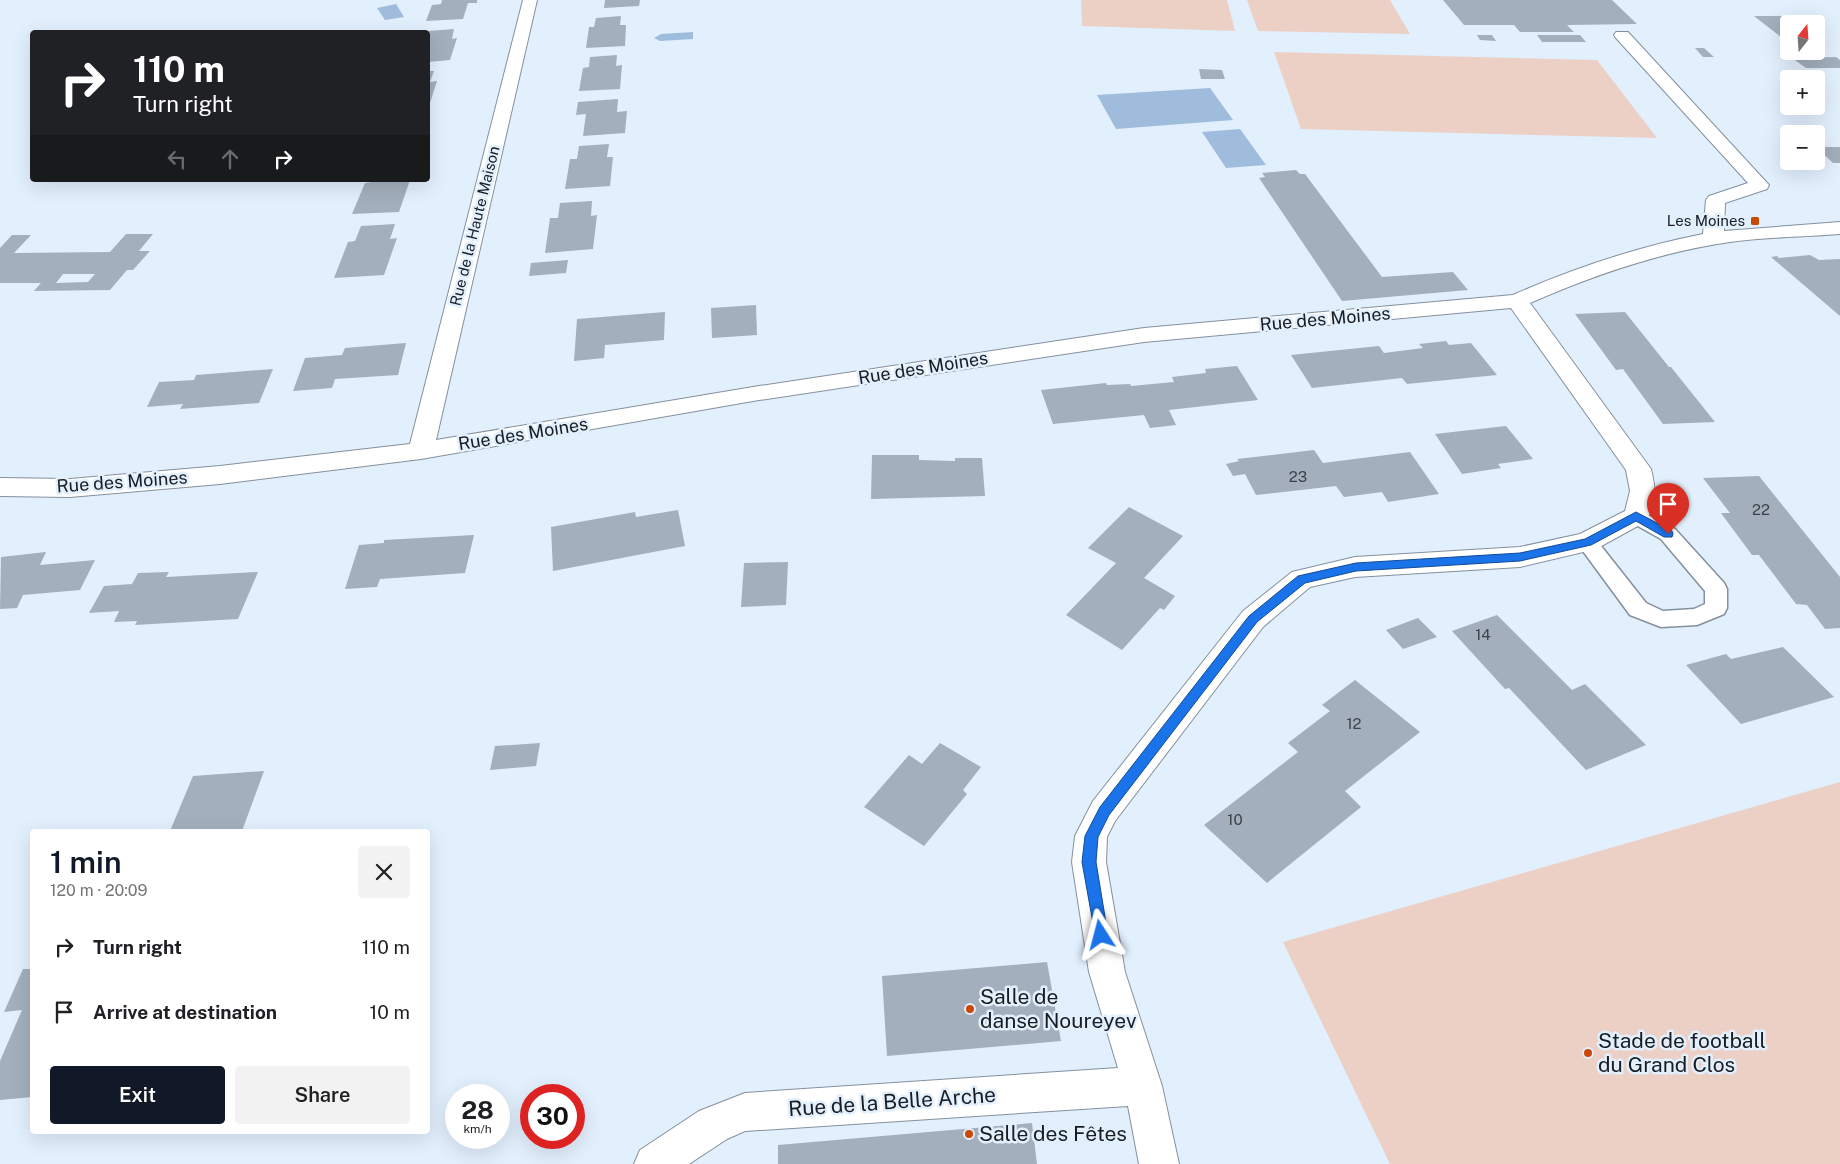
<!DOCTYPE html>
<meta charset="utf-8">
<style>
body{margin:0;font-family:"Public Sans",sans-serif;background:#f2f2f2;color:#202124;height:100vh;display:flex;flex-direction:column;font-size:19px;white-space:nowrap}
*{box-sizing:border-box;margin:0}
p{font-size:16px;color:#757577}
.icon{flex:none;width:28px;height:28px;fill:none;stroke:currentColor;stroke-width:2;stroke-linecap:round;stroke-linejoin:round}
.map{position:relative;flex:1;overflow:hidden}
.side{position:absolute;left:30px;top:829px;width:400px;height:305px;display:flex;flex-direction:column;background:#fff;border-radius:5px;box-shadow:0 5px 20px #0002}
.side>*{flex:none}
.banner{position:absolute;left:30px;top:30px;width:400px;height:152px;border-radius:5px;box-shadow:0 5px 20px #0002;background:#202124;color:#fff;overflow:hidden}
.needle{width:32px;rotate:17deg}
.buttons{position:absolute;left:1780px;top:15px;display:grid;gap:10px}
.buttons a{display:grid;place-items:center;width:45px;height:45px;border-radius:5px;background:#fff;box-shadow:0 5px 20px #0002;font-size:25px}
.speed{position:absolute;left:445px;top:1084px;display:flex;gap:10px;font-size:25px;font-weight:700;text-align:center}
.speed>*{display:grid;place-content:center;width:65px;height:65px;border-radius:50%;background:#fff;box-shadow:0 5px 20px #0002;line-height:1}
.speed small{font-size:12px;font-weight:400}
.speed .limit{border:8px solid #d22;background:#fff;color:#111}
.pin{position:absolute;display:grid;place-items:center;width:42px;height:42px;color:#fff;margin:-51px -21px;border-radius:50% 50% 50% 0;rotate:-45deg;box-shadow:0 0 5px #0007}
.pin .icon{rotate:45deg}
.me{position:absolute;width:55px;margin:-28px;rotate:351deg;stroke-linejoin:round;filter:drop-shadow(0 0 4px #0008)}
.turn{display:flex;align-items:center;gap:18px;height:105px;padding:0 20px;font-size:22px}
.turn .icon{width:65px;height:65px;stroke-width:2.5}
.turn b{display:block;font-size:35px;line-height:42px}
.lanes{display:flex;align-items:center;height:48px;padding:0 20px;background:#0003;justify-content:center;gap:25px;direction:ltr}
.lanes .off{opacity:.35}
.round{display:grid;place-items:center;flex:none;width:52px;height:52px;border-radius:5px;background:#f2f2f2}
.summary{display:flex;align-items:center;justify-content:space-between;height:85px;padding:0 20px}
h1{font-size:30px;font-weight:600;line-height:38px;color:#111827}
.button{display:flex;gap:10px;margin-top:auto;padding:10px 20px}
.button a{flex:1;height:58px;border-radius:5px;background:#111827;color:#fff;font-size:20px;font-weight:600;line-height:58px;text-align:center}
.button a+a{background:#f2f2f2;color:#202124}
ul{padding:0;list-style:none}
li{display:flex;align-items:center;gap:15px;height:65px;padding:0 20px}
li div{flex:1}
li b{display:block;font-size:19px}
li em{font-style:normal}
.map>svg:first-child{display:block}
.green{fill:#ecd0c6}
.water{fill:#9fbcdd}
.building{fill:#a3afbc;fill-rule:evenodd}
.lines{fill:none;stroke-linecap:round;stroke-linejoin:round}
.service-casing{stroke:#84909d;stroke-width:3}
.minor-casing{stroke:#84909d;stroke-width:2}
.service{fill:#fff;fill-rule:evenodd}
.minor{fill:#fff;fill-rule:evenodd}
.route{fill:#1a73e8;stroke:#114b97}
.poi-dot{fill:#cc4703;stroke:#e2effd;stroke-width:2}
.labels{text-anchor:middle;stroke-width:5;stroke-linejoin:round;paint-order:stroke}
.far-poi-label{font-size:15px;fill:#191d22;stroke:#e2effd;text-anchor:end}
.far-street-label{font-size:15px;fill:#191d22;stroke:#e2effd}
.number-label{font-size:15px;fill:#3c4248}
.street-label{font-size:18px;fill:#191d22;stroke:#e2effd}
.near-poi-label{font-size:21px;fill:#191d22;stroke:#e2effd;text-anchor:start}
.near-street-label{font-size:21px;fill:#191d22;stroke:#e2effd}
</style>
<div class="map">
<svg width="1840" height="1164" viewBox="0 0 1840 1164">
<rect width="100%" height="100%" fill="#e2effd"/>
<g class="green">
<polygon points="1081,0 1227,0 1235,31 1082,26"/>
<polygon points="1247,0 1390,0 1410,34 1258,31"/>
<polygon points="1274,52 1597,60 1657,138 1301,129"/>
<polygon points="1840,782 1840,1164 1390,1164 1283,942"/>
</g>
<g class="water">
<polygon points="396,4 404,17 385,20 377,8"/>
<polygon points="693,32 693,39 660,41 654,38 661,34"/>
<polygon points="1210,88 1233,120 1116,129 1097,95"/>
<polygon points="1240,129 1266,165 1226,168 1202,132"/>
</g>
<g class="building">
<polygon points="442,0 477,0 477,3 468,3 463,19 426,21 432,5 441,4"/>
<polygon points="605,0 640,0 639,6 604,8"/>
<polygon points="1443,0 1612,0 1637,24 1567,25 1574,32 1520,32 1514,25 1464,25"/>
<polygon points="621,16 620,25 626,25 625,46 586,48 589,27 594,27 596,18"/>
<polygon points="1754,16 1788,16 1798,24 1789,24 1789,37 1781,37"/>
<polygon points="454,29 452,39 457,38 450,60 428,62 428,31"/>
<polygon points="1477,35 1492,35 1496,41 1480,40"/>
<polygon points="1537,35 1580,35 1586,42 1542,42"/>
<polygon points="1695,48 1704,48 1714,57 1703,57"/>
<polygon points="617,55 616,66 622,65 620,89 579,91 583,68 589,67 590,57"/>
<polygon points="1836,57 1840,60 1840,68 1806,68 1792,58"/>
<polygon points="1199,69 1222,70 1225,79 1201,79"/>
<polygon points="428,71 434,71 430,82 437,81 429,106 428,106"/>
<polygon points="618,99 617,112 627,111 625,133 583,136 586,114 576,115 578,102"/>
<polygon points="609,144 607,157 613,157 610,186 565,189 570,159 577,159 579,146"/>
<polygon points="1816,147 1840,147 1840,163 1833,163"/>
<polygon points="1296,170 1300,174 1305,174 1382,277 1453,272 1468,290 1342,301 1259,178 1265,177 1262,173"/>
<polygon points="372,180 410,180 399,212 352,214 365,183 372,182"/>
<polygon points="592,201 591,216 597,215 593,249 545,253 550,218 558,218 560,203"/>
<polygon points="395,224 390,239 397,238 384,275 334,278 348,242 355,241 361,226"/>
<path d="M126 234H153L139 251H150L133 270H127L110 290 34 291 41 283H0V248L12 235H31L14 253 110 252ZM63 274H95L88 282 56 283Z"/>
<polygon points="1810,255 1819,260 1840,259 1840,316 1771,257 1777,256 1779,258"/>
<polygon points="568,260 566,273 529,276 531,263"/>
<polygon points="756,305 757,335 712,338 711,308"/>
<polygon points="665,312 664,340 605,345 604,358 574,361 577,319"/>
<polygon points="1625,312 1669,367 1671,367 1715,422 1663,424 1623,369 1616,370 1575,314"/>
<polygon points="1446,341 1449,345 1471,343 1497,375 1407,384 1402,378 1312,388 1291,355 1379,346 1384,353 1423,348 1419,344"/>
<polygon points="406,343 398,375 335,379 332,388 293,391 305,358 342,355 345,348"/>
<polygon points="1237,366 1258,400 1169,410 1176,425 1150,428 1144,415 1053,424 1041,390 1106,383 1107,385 1130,384 1131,386 1174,382 1172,377 1206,373 1205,369"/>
<polygon points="273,369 259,403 180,409 183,404 147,407 159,382 194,380 196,375"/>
<polygon points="1506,426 1533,459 1498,464 1501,468 1462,474 1435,434"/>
<polygon points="1314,450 1323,463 1410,452 1439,494 1388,502 1382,492 1344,497 1336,486 1256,495 1245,474 1233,476 1226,464 1239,461 1237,459"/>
<polygon points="872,455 919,455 919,460 955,461 955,458 982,458 985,496 871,499"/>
<polygon points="1759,476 1840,577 1840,628 1825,629 1807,605 1796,604 1759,555 1752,555 1721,513 1730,513 1703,478"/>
<polygon points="1129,507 1183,536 1144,578 1175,596 1164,610 1160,608 1122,650 1066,615 1116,563 1088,548"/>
<polygon points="678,510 685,546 553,571 551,527 635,512 636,517"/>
<polygon points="474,535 465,573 380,579 377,587 345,589 359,545 384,543 384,540"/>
<polygon points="46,552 40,565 95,560 80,590 23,595 17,608 0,609 1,557"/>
<polygon points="788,562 786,605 741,607 744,563"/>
<polygon points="169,572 166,577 258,572 238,619 135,625 137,621 114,622 119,611 89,613 104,586 132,584 138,573"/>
<polygon points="1497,615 1572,690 1585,684 1646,745 1586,770 1509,688 1505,689 1452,631"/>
<polygon points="1418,618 1437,637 1403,649 1386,630"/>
<polygon points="1783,647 1834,697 1741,724 1686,665 1726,654 1731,659"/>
<polygon points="1355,680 1420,732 1345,791 1361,807 1267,883 1204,825 1298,752 1288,743 1330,711 1322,705"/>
<polygon points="540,743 536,766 490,770 495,746"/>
<polygon points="940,743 981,767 963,790 967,794 924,846 864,807 909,755 922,764"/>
<polygon points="264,771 242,831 170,831 193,776"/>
<polygon points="1047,962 1061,1041 887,1056 882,976"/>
<polygon points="23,969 32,969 32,1097 0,1100 0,1061 22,1010 4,1012"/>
<polygon points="1032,1123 1037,1164 778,1164 778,1145"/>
</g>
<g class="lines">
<defs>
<polygon id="service" points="1636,509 1675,529 1724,583 1727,589 1727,608 1724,614 1697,625 1661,627 1630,615 1580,547 1577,542 1580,537 1587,535 1594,537 1646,603 1663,611 1694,609 1705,604 1705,591 1661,539 1629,521 1626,516 1629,511"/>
<path id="minor" d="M523 0H537L436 440 753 387 1144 328 1513 295C1574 268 1637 247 1703 234L1706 200 1709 196 1748 183 1616 38 1614 35 1616 32H1628L1769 185 1767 189 1725 203 1724 231 1840 222V234C1803 237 1766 237 1730 242 1660 252 1594 275 1530 303L1651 469C1656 490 1657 503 1645 522L1596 549 1520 567 1355 577 1310 587 1263 627 1115 821 1107 837 1106 862 1125 972 1162 1086 1179 1164H1139L1128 1106 745 1131 727 1139 689 1164H634L640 1150 699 1111 745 1093 1118 1068 1089 972 1072 862 1075 836 1093 801 1243 611 1292 572 1355 557 1520 547 1580 534 1625 511 1630 491 1626 470 1511 308 1144 342 753 401 421 459 220 484 70 497 0 496V478L70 479 220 466 410 444Z"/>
</defs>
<use href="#service" class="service-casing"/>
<use href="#minor" class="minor-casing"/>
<use href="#service" class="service"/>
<use href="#minor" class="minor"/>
</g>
<polygon class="route" points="1636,512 1672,531 1673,534 1672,537 1664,537 1636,521 1591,545 1520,561 1356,571 1305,583 1257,622 1109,815 1098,837 1096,862 1108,935 1106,940 1101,942 1096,940 1082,862 1085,836 1100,807 1249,616 1298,576 1356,563 1520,553 1585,539"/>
<g class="poi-dot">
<rect x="1750" y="216" width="10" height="10" rx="2.5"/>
<circle cx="970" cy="1009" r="5"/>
<circle cx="1588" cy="1053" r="5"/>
<circle cx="969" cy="1134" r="5"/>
</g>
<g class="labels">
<g class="far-poi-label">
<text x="1745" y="226">Les Moines</text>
</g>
<g class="far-street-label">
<text transform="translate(475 226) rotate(-76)" y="5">Rue de la Haute Maison</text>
</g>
<g class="number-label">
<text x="1298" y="482">23</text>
<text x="1761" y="515">22</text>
<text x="1483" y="640">14</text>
<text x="1354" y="729">12</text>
<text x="1235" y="825">10</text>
</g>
<g class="street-label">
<text transform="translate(1325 319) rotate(-5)" y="6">Rue des Moines</text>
<text transform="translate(923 368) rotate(-9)" y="6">Rue des Moines</text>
<text transform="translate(523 434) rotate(-9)" y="6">Rue des Moines</text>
<text transform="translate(122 482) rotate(-4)" y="6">Rue des Moines</text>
</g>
<g class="near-poi-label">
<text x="980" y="1004">Salle de<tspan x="980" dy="24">danse Noureyev</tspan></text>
<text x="1598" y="1048">Stade de football<tspan x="1598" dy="24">du Grand Clos</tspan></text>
<text x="979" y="1141">Salle des Fêtes</text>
</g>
<g class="near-street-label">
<text transform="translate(892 1102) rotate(-4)" y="7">Rue de la Belle Arche</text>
</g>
</g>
</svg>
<div class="buttons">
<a><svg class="needle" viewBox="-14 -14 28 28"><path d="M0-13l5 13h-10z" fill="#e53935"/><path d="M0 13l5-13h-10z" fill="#757577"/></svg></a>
<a>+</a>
<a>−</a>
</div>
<div class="speed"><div>28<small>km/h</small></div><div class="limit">30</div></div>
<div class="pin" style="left:1668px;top:534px;background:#d93025"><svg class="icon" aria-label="arrive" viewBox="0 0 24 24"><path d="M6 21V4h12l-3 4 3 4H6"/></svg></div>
<svg class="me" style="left:1101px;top:935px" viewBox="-20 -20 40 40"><path d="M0-17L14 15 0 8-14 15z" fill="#1a73e8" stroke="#fff" stroke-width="4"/></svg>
<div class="banner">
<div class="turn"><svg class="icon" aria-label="right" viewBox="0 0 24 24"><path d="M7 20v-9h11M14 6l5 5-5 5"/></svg><div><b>110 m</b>Turn right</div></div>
<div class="lanes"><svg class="icon off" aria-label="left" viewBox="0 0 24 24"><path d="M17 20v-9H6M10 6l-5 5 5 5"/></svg><svg class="icon off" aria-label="ahead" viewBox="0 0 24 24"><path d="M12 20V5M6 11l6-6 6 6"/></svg><svg class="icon" aria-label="right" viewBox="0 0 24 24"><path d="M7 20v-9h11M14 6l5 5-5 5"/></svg></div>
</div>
<section class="side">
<div class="summary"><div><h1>1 min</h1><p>120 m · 20:09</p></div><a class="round"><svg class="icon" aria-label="close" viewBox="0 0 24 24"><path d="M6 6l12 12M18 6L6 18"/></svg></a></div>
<ul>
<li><svg class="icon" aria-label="right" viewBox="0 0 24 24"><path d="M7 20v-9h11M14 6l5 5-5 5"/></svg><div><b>Turn right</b></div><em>110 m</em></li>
<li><svg class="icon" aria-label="arrive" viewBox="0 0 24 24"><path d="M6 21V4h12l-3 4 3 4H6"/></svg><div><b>Arrive at destination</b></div><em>10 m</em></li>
</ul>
<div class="button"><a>Exit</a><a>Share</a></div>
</section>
</div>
